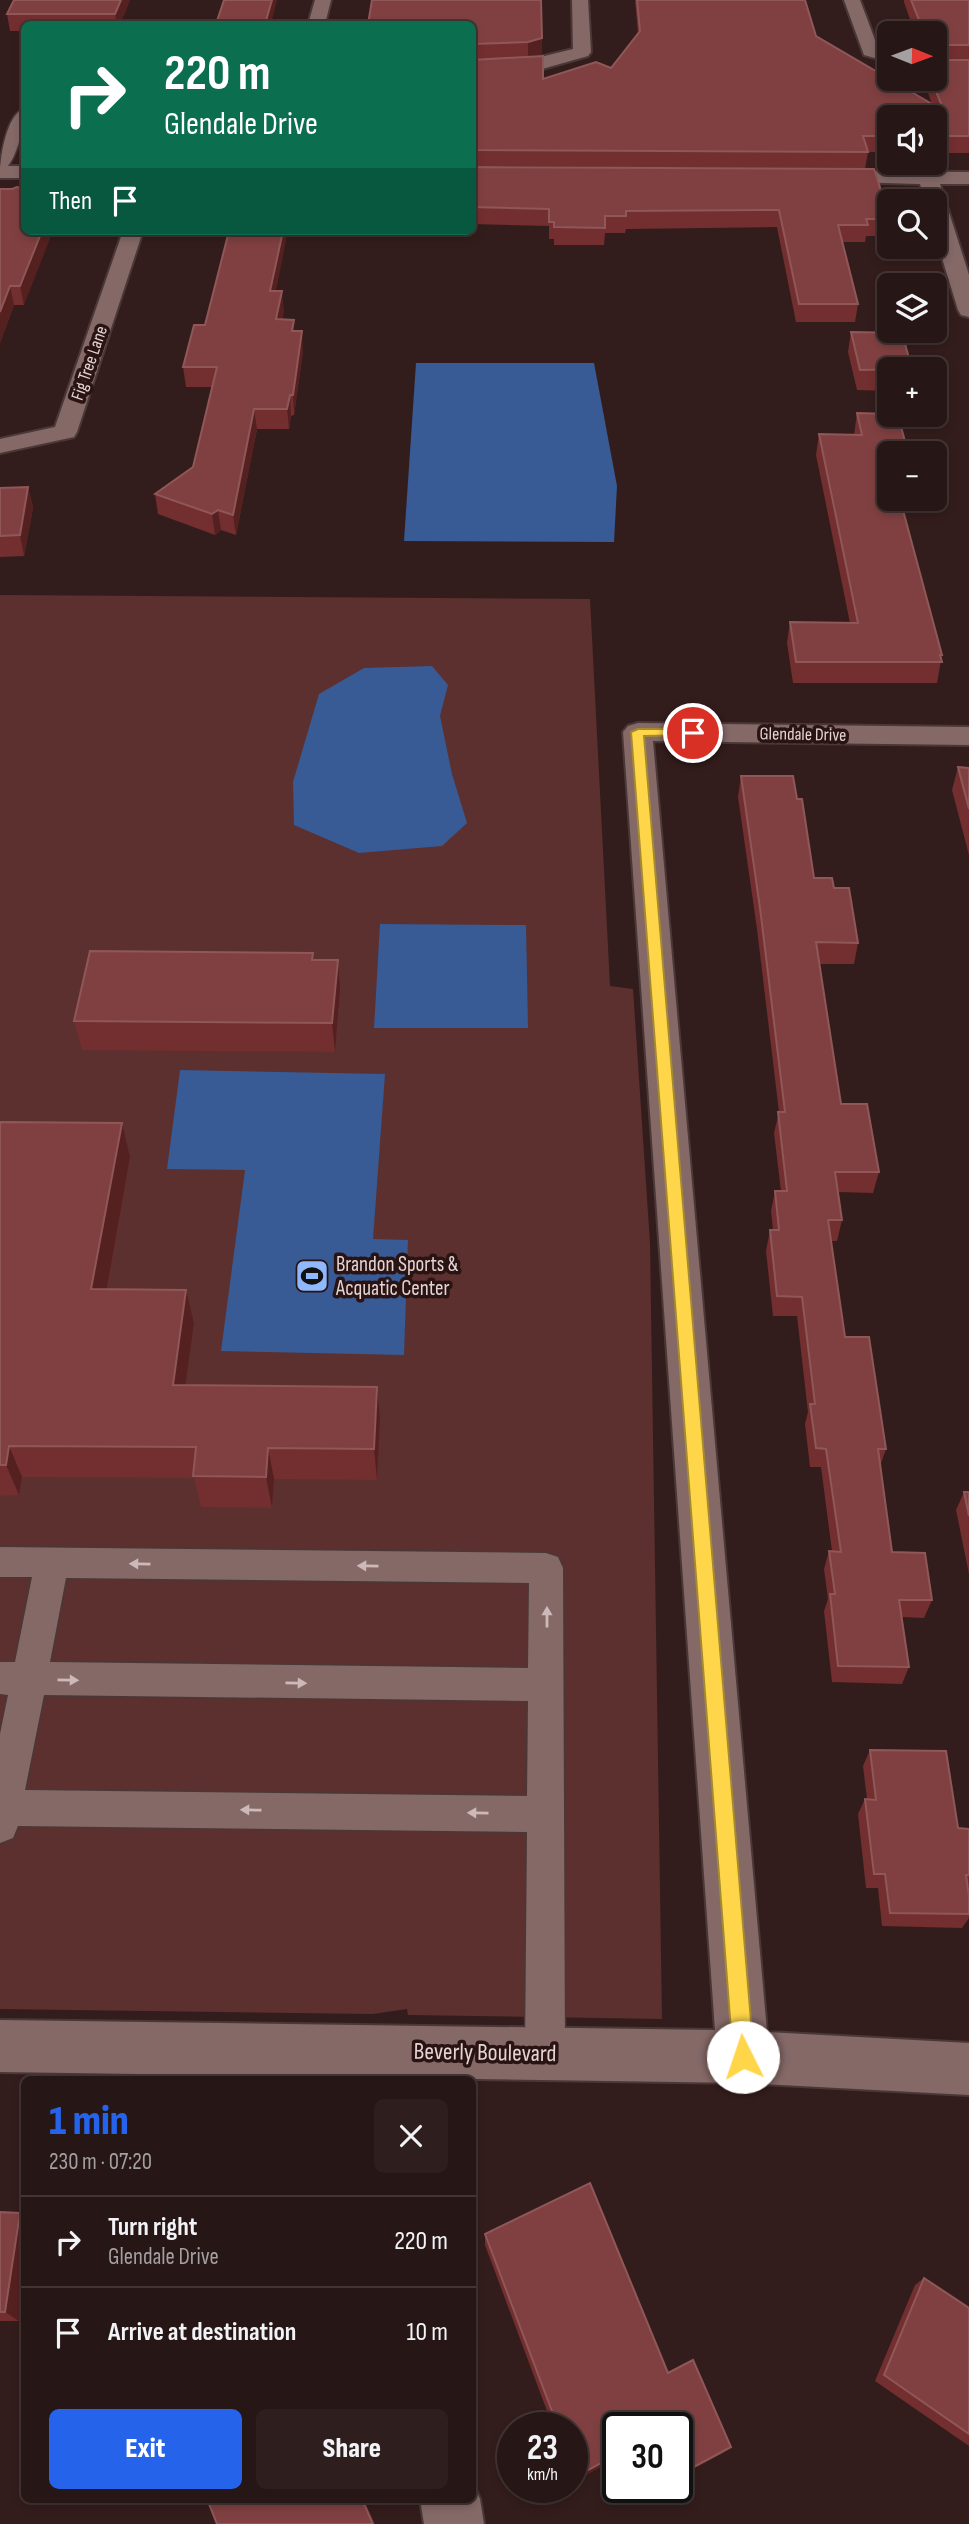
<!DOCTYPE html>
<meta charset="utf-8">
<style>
body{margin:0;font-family:"Sofia Sans Condensed",sans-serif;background:#2e1f1e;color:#f1f3f6;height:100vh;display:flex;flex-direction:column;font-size:26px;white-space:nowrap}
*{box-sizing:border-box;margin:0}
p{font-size:23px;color:#a49fa0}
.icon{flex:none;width:38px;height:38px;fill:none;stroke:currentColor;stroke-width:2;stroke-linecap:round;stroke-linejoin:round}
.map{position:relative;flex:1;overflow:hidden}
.sheet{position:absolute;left:21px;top:2076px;width:455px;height:427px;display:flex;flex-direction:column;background:#261615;border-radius:10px;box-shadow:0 4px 10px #0003,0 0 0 2px #423534}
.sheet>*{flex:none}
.banner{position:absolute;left:21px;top:21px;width:455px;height:214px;border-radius:10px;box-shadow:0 4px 10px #0003,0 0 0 2px #423534;background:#0b6e4f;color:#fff;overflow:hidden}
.needle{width:46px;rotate:91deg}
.controls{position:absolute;left:877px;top:21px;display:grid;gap:14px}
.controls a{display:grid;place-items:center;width:70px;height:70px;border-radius:10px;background:#261615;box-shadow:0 4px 10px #0003,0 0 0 2px #423534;font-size:35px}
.speed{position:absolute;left:497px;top:2412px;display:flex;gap:14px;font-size:35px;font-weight:700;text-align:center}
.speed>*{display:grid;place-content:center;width:91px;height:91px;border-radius:50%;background:#261615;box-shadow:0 4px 10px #0003,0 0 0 2px #423534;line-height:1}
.speed small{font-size:18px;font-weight:400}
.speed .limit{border:4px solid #111;border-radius:10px;background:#fff;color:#111}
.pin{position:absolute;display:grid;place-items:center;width:60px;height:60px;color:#fff;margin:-30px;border:4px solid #fff;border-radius:50%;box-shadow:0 2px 7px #0007}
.me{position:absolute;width:77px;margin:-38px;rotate:356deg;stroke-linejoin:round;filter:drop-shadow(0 0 5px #0008)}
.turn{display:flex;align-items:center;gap:24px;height:147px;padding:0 28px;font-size:32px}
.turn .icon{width:91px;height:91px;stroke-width:2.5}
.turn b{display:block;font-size:49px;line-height:60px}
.then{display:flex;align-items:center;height:66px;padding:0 28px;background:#0003;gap:14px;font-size:26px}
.round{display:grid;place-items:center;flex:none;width:74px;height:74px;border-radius:10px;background:#2e1f1e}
.headline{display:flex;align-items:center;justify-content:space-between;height:119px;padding:0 28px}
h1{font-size:42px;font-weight:800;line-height:52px;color:#2563eb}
.action{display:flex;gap:14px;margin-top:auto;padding:14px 28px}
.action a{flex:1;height:80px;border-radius:10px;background:#2563eb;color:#fff;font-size:28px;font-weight:800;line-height:80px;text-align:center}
.action a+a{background:#2e1f1e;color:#f1f3f6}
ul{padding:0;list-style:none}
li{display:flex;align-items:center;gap:21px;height:91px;padding:0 28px;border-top:2px solid #423534}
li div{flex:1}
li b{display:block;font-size:26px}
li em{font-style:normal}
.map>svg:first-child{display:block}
.green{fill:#5c302e}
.water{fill:#385a95}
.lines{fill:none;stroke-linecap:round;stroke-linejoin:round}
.lane-casing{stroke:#4a3838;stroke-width:3}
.street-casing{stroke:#4a3838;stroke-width:4}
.lane{fill:#846967;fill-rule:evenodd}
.street{fill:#846967;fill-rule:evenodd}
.wall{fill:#732e2f}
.shaded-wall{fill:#552020}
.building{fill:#804041;stroke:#8f5758;stroke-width:2}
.oneway{fill:#ccb9b8}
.route{fill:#ffd54a;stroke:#a68a30;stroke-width:2}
.labels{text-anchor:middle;stroke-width:7;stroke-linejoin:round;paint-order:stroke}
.far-street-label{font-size:18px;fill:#e4d4d3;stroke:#291413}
.poi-label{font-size:21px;fill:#e4d4d3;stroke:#291413;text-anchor:start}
.near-street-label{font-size:24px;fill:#e4d4d3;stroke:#291413}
</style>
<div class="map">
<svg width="969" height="2524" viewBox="0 0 969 2524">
<rect width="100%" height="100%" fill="#331d1c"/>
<polygon class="green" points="0,595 590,599 610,986 633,989 650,1243 662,2019 408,2015 407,2009 373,2014 0,2009"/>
<g class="water">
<polygon points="416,363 594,363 617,486 614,542 404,541"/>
<polygon points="432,666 448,685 440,716 452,774 467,823 442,846 359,853 294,825 293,782 319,694 364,668"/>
<polygon points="380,924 526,925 528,1028 374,1028"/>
<polygon points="180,1070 385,1074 373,1239 408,1240 404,1355 221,1351 245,1170 167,1169"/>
</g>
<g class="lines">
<defs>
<g id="lane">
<path d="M24 109C25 123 16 167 0 172 0 156 7 114 24 109Z"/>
<path d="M0 1547 546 1553 558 1557 563 1568 565 2053 559 2067 545 2073 531 2067 525 2053 527 1832 18 1826 13 1838 0 1843V1734L8 1695 0 1694V1662H15L32 1577H0ZM66 1578 529 1583 528 1668 50 1662ZM44 1695 528 1701 527 1796 25 1790Z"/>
</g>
<g id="street">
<polygon points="315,0 331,0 325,24 308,24"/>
<polygon points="572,0 588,0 591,52 588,56 542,69 472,73 472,63 528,60 573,49"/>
<polygon points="844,0 860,0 878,48 889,51 889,62 864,55"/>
<rect x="0" y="166" width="24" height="12"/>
<polygon points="824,171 969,172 969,184 940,184 969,275 969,317 961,315 958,310 934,232 934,201 925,201 920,184 817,181 814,177 817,173"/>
<polygon points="123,231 143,231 77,432 74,437 0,453 0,439 55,427"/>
<polygon points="638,723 969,727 969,745 653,741 767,2032 969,2043 969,2095 743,2083 0,2072 0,2020 715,2030 623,732 628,726"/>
<polygon points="472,2481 480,2499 484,2524 424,2524 420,2499 472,2499"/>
</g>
</defs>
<use href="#lane" class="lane-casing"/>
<use href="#street" class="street-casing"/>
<use href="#lane" class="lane"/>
<use href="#street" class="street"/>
</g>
<g class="wall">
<polygon points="130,0 120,24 24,24 24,31 10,31 7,14"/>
<polygon points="635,0 805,0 816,36 932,104 923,79 934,79 934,33 909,33 911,25 912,25 904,2 904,0 969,0 969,153 934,153 934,117 889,117 889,152 868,152 865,169 472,166 472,24 542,38 542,54 532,56 543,79 611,68 638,34"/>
<polygon points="472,167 889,215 889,226 887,236 866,236 865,242 842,242 858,304 855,322 796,322 777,227 626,229 625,233 605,233 604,245 554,245 554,239 549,239 549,226 472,224"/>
<polygon points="0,189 12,189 24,305 14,305 0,343"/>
<polygon points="276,291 284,311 282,319 295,331 303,351 294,415 291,416 289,429 257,429 236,535 221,530 215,535 158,514 155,494 193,467 212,387 186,387 183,367 205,325"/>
<polygon points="851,332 889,369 889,391 857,390 848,352"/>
<polygon points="857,413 889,453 889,499 942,655 937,683 793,683 787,643 790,622 850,623 816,455 819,434 854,435"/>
<polygon points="28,487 33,508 24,556 0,557 0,488"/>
<polygon points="958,767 969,768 969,855 952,790"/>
<polygon points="741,776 797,799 814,878 834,888 858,943 854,964 819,964 841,1104 879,1172 873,1193 838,1192 842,1220 837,1241 831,1241 845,1337 886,1449 880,1466 892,1552 932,1600 924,1618 902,1617 909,1667 902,1684 832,1682 824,1611 828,1599 824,1569 829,1551 832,1551 821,1467 810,1467 805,1424 808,1412 797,1316 773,1316 766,1251 770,1230 773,1230 771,1211 775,1191 781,1191 774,1133 779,1112 757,929 738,797"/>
<polygon points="314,960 340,990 335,1052 82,1050 74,1021"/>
<polygon points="0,1122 130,1157 107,1290 186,1290 194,1323 185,1385 380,1419 377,1480 274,1479 272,1508 201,1507 194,1478 22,1477 19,1495 0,1496"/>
<polygon points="964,1492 969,1492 969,1574 956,1510"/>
<polygon points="870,1750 958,1828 969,1829 969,1890 968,1890 969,1918 962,1928 882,1926 878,1888 866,1888 858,1814 865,1799 867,1799 863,1766"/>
<polygon points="0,2212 20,2213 24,2217 24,2284 19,2321 0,2321"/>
<polygon points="485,2234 668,2373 723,2453 677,2477 677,2427 618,2427 618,2458 574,2481 572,2477 572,2427 553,2427 485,2245"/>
<polygon points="924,2278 969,2308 969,2446 875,2381 915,2285"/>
<polygon points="630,2487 660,2487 635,2500"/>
</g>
<g class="shaded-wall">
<polygon points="121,0 130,0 120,24 117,24 115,14"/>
<polygon points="272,0 277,0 271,24 265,24"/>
<polygon points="542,38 542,54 528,57 528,42"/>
<polygon points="42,231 53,231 24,305 20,286"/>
<polygon points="283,231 288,231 272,311 270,291"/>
<polygon points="10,286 14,305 0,343 0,312"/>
<polygon points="282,291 284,311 278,339 276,319"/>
<polygon points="302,331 303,351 294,415 293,395"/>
<polygon points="290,395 291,416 289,429 287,409"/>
<polygon points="254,409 257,429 236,535 233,515"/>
<polygon points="28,487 33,508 24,556 20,535"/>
<polygon points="218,510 221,530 215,535 212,514"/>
<polygon points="338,960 340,990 335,1052 332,1023"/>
<polygon points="122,1123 130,1157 101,1322 91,1289"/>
<polygon points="186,1290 194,1323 181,1417 173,1385"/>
<polygon points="377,1387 380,1419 377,1480 374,1449"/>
<polygon points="9,1446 22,1477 19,1495 6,1465"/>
<polygon points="268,1448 274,1479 272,1508 266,1477"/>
<polygon points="20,2213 24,2217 24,2284 19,2321 5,2312"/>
<polygon points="731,2447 723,2453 677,2477 677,2476"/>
<polygon points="618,2454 618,2457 574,2481 577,2476"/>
<polygon points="657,2487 660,2487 635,2500 640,2496"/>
<polygon points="362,2499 364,2499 375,2524 373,2524"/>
</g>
<g class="building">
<polygon points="14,0 121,0 115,14 7,14"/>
<polygon points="224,0 272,0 265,24 216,24"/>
<polygon points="372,0 541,0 542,38 528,42 472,44 472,24 368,24"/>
<polygon points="637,0 805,0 816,36 944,111 931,79 934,79 934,57 937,60 969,60 969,136 934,136 934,117 889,117 889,136 863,136 868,152 472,150 472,60 543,56 543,79 596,62 611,68 640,31"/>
<polygon points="911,0 969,0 969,45 935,45 934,52 934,33 914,33 911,25 921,25"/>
<polygon points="472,167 874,169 889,215 889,219 866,219 868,225 838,225 858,304 799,304 779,210 626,211 626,216 605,216 605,228 554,227 554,222 549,222 549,209 472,207"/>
<polygon points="17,187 24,189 24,231 42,231 20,286 10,286 0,312 0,189 12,189"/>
<polygon points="229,231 283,231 270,291 282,291 276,319 294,320 292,331 302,331 293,395 290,395 287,409 254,409 233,515 218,510 212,514 155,494 193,467 217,367 183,367 194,325 205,325"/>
<polygon points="851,332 902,333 912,369 860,370"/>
<polygon points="857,413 889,414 889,415 898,415 908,453 889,453 889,499 900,499 942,655 940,655 942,662 796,662 790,622 858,623 819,434 862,435"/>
<polygon points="28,487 20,535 0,536 0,488"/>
<polygon points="958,767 969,768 969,809"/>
<polygon points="741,776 793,776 797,799 802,799 814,878 832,878 834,888 849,888 858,943 816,942 841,1104 867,1104 879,1172 835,1172 842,1220 828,1220 845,1337 869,1337 886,1449 878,1449 892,1552 925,1553 932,1600 899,1600 909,1667 838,1666 830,1594 835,1594 829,1551 841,1552 826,1449 816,1448 810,1404 815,1404 802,1297 777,1296 770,1230 779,1230 775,1191 787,1191 778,1112 785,1112 760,908"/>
<polygon points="90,951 313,953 312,960 338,960 332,1023 74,1021"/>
<polygon points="0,1122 122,1123 91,1289 186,1290 173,1385 377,1387 374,1449 268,1448 266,1477 193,1476 196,1447 9,1446 6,1465 0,1465"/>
<polygon points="964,1492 969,1492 969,1516"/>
<polygon points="870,1750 946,1751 958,1828 969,1829 969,1875 966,1875 969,1896 969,1914 890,1913 885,1874 874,1874 865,1799 876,1800"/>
<polygon points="590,2183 668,2373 693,2360 731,2447 677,2476 677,2427 618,2427 618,2454 577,2476 572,2465 572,2427 558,2427 485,2234"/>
<polygon points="0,2212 20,2213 5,2312 0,2312"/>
<polygon points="924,2278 969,2308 969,2434 884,2375"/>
<polygon points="636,2487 657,2487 640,2496"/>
<polygon points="207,2499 362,2499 373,2524 217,2524"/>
</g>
<defs><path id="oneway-solid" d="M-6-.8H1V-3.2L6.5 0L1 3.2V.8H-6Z" transform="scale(1.75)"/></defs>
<g class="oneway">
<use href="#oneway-solid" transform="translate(140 1564) rotate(-179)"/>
<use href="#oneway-solid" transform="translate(368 1566) rotate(-179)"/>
<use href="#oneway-solid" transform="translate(547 1617) rotate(-90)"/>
<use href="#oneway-solid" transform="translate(68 1680) rotate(1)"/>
<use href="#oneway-solid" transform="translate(296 1683) rotate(1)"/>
<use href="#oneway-solid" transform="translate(251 1810) rotate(-179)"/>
<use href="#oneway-solid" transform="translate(478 1813) rotate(-179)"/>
</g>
<polygon class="route" points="693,729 699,733 697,735 644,736 754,2057 751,2064 743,2067 736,2064 733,2057 631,732 638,729"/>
<defs>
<symbol id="stadium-square" viewBox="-11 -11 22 22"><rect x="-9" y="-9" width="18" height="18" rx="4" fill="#8fb8fd" stroke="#291413"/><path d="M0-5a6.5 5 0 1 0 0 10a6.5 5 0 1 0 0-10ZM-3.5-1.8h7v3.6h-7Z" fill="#111"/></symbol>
</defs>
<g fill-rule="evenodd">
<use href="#stadium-square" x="293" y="1257" width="38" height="38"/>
</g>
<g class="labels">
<g class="far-street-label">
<text transform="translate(89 363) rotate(-71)" y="6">Fig Tree Lane</text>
<text transform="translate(803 734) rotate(1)" y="6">Glendale Drive</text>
</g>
<g class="poi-label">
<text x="336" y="1271">Brandon Sports &amp;<tspan x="336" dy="24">Acquatic Center</tspan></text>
</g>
<g class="near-street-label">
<text transform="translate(485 2052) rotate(1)" y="8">Beverly Boulevard</text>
</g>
</g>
</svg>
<div class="controls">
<a><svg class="needle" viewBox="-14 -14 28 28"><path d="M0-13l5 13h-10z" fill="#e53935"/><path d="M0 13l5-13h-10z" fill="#a49fa0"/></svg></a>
<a><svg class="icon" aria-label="sound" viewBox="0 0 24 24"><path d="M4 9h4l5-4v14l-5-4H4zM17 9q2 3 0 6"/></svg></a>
<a><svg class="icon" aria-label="search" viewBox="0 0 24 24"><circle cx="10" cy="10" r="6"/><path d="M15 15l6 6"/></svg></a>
<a><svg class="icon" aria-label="layers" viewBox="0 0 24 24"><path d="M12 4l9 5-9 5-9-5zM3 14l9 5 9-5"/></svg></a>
<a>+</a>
<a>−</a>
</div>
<div class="speed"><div>23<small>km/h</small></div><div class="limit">30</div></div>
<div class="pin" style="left:693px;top:733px;background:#d93025"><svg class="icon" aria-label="arrive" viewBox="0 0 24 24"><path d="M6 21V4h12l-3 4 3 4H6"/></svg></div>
<svg class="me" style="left:743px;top:2057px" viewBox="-20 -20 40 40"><circle r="19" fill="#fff"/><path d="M0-13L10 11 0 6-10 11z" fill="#ffd54a"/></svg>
<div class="banner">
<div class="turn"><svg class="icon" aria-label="right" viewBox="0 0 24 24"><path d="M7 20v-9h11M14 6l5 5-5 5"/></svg><div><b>220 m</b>Glendale Drive</div></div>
<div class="then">Then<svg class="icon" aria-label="arrive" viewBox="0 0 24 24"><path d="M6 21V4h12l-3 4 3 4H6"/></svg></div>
</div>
<section class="sheet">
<div class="headline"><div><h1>1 min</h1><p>230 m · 07:20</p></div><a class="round"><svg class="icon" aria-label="close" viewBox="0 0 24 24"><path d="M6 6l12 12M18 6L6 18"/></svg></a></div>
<ul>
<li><svg class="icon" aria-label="right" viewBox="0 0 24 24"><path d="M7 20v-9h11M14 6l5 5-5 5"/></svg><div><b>Turn right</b><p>Glendale Drive</p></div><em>220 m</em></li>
<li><svg class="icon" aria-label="arrive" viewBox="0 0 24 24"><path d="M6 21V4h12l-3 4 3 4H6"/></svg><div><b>Arrive at destination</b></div><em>10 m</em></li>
</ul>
<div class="action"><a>Exit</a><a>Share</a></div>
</section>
</div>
